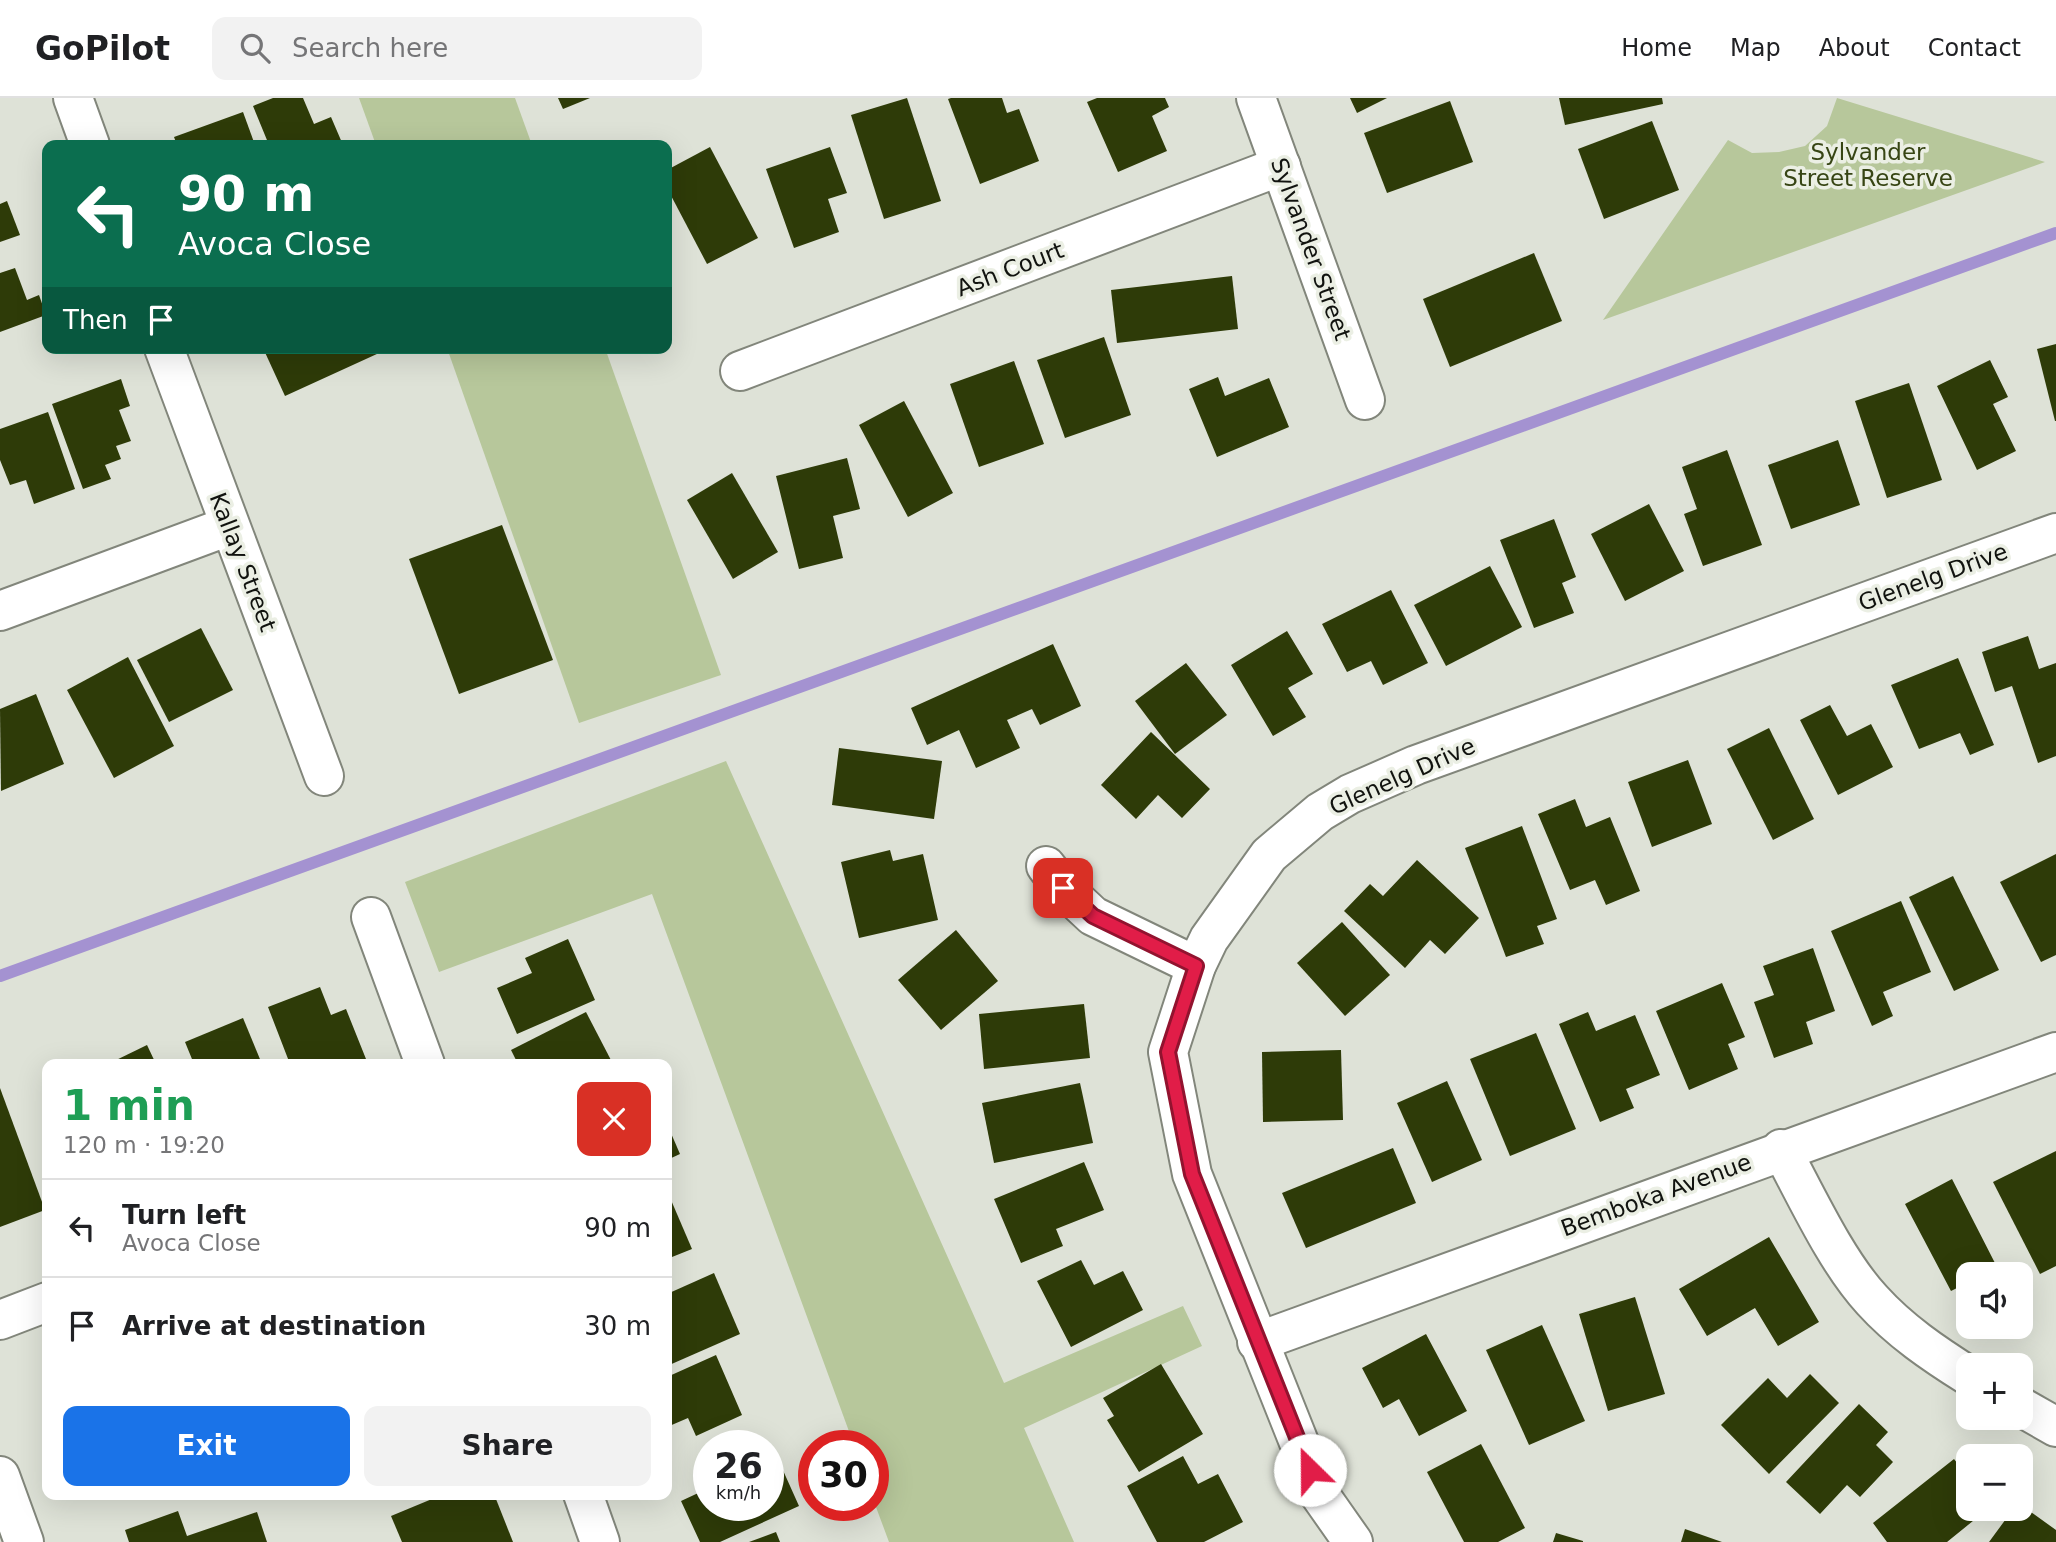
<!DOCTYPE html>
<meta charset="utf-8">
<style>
body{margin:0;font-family:"DejaVu Sans",sans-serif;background:#f2f2f2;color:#202124;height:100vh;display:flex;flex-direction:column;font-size:26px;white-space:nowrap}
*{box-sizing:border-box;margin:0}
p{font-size:23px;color:#757577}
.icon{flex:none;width:38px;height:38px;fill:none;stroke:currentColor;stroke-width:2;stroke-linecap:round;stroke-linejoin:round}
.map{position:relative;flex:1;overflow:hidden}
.side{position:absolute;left:42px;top:961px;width:630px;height:441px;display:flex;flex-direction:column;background:#fff;border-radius:14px;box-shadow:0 7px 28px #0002}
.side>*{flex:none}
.banner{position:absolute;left:42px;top:42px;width:630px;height:214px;border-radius:14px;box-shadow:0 7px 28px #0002;background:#0b6e4f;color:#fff;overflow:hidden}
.tools{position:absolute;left:1956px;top:1164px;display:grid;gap:14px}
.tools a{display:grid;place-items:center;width:77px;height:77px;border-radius:14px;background:#fff;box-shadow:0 7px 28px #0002;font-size:35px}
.speed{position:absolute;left:693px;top:1332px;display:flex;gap:14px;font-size:35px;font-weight:700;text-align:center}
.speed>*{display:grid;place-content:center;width:91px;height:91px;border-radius:50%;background:#fff;box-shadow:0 7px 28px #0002;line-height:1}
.speed small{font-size:18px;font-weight:400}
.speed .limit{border:10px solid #d22;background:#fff;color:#111}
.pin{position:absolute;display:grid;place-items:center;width:60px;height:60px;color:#fff;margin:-30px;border-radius:14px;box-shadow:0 4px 10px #0006}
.me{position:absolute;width:77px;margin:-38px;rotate:337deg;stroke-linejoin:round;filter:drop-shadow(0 0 5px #0008)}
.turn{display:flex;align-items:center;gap:24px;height:147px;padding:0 21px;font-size:32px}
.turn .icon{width:91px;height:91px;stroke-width:2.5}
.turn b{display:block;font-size:49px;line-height:60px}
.then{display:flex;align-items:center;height:66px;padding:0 21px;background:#0003;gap:14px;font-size:26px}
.round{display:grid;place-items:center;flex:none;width:74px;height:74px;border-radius:14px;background:#f2f2f2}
.summary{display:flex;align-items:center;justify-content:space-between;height:119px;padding:0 21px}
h1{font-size:42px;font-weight:700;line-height:52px;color:#1e9e55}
.cta{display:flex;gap:14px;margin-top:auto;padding:14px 21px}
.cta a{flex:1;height:80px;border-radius:14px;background:#1a73e8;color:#fff;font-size:28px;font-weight:700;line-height:80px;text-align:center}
.cta a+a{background:#f2f2f2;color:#202124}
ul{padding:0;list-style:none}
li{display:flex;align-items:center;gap:21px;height:98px;padding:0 21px;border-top:2px solid #e0e0e0}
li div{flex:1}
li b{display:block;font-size:26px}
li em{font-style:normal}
header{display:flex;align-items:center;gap:42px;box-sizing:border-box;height:98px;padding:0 35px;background:#fff;border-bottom:2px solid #e0e0e0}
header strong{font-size:33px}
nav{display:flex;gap:38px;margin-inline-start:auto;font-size:24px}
.search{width:490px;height:63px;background:#f2f2f2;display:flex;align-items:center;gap:18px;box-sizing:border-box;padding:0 24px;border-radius:14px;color:#757577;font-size:26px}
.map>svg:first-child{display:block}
.green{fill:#b7c79b}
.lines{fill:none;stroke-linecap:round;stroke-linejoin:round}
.stream{stroke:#a492d1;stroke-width:12}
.building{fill:#2e3b08}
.minor-casing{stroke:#82867b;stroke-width:42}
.minor{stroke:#fff;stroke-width:38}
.route-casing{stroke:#92132f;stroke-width:18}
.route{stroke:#e11d48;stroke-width:12}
.labels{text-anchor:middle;stroke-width:7;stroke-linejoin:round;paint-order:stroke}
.park-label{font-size:23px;fill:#374514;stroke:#ebefe4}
.street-label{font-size:23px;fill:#11130f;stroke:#ebefe4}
</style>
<header>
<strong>GoPilot</strong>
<div class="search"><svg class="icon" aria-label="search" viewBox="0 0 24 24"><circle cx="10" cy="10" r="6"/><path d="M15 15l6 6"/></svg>Search here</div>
<nav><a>Home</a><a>Map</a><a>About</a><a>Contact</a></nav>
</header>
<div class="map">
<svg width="2056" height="1444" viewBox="0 0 2056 1444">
<rect width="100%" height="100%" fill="#dee2d7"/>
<g class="green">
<polygon points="359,0 515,0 532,47 376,47"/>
<polygon points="1837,0 2045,64 1603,222 1728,42 1752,55 1779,54 1805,48 1827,28"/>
<polygon points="447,250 605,250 721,577 579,625"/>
<polygon points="726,663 1004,1285 1183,1208 1202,1248 1024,1330 1074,1444 889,1444 873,1401 873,1348 854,1347 652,796 439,874 405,784"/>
</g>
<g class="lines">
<polyline class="stream" points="0,878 2056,135"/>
</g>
<g class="building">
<polygon points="273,0 303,0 314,26 331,19 343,47 269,47 253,8"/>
<polygon points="558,0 590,0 563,11"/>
<polygon points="907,0 941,103 884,121 851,17"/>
<polygon points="951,0 1002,0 1007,15 1019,11 1039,63 980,86 948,1"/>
<polygon points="1097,0 1165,0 1169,9 1152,18 1167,53 1118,74 1087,4"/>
<polygon points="1350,0 1387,0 1357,15"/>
<polygon points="1559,0 1662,0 1663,6 1565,27"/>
<polygon points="1450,3 1473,64 1387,95 1364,35"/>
<polygon points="243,14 255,47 177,47 174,39"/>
<polygon points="1652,23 1679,92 1604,121 1578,51"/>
<polygon points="710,49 758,140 707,166 667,90 667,72"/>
<polygon points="830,49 847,95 828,101 839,134 794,150 766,71"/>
<polygon points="7,103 20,137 0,144 0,106"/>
<polygon points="1534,155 1562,223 1450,269 1423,201"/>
<polygon points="15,170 27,202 39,197 46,217 0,234 0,175"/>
<polygon points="1232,178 1238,231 1117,245 1111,192"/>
<polygon points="1104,239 1131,317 1065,340 1037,262"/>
<polygon points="2056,246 2056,323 2055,323 2037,251"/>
<polygon points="263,250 390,250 285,298"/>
<polygon points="1990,262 2008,299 1993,306 2016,353 1977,372 1937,288"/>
<polygon points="1014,263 1044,346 979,369 950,286"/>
<polygon points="1218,279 1225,298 1269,280 1289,329 1217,359 1189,291"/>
<polygon points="121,281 130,308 119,312 131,343 116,348 121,361 105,367 111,381 83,391 52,306"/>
<polygon points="1909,285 1942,382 1887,400 1855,303"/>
<polygon points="904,303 953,395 908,419 859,327"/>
<polygon points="48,314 75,391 34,406 26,382 10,387 0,362 0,331"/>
<polygon points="1838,342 1860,407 1791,431 1768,367"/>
<polygon points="1727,352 1762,447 1703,468 1684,416 1697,411 1682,369"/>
<polygon points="847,360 860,411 833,418 843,460 799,471 776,378"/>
<polygon points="732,375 778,454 733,481 687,402"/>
<polygon points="1649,406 1684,473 1625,503 1591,436"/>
<polygon points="1554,421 1576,479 1562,485 1574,515 1534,530 1500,442"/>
<polygon points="502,427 553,562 459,596 409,461"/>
<polygon points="1490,468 1522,529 1446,568 1414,507"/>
<polygon points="1391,492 1428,565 1383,587 1371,563 1347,574 1322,526"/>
<polygon points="201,530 233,592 169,624 137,562"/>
<polygon points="1287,533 1313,576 1288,590 1306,619 1273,638 1231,567"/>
<polygon points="2028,538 2039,571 2056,565 2056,658 2038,665 2012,588 1995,594 1982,554"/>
<polygon points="1053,546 1081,608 1040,627 1032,611 1007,622 1020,650 976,670 959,632 927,647 911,610"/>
<polygon points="128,559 174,648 114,680 67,592"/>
<polygon points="1958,560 1994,647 1970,657 1960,635 1919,651 1891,587"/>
<polygon points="1186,565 1227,617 1175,656 1135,603"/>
<polygon points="36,596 64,666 1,693 0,611"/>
<polygon points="1830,607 1847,638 1871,626 1893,669 1838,697 1800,622"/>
<polygon points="1769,630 1814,721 1773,742 1727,651"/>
<polygon points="1151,634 1210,691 1182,720 1158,697 1136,721 1101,687"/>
<polygon points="839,650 942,663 934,721 832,707"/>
<polygon points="1688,662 1712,726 1652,749 1628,684"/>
<polygon points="1575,701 1586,729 1610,719 1640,793 1606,807 1595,782 1570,792 1538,716"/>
<polygon points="1522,728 1557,821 1537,828 1544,846 1506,859 1465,750"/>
<polygon points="890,752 893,763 923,756 938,822 859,840 841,764"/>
<polygon points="2056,756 2056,857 2041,864 2000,784"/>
<polygon points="1417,762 1479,820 1445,856 1430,842 1405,870 1344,813 1370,786 1383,798"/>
<polygon points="1953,778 1999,872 1954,893 1909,799"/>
<polygon points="1901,803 1931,874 1883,894 1893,918 1872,928 1831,833"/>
<polygon points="1342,824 1390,877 1345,918 1297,865"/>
<polygon points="956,832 998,883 941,932 898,882"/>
<polygon points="568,841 595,902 517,936 497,890 532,875 525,860"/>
<polygon points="1813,850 1835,913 1806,924 1813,946 1774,960 1754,904 1774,897 1763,868"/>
<polygon points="1722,885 1745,939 1728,946 1738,971 1689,992 1656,913"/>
<polygon points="320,889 331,917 346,911 368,966 290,966 268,909"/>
<polygon points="1084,906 1090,960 984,971 979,916"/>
<polygon points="586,914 613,966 518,966 511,952"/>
<polygon points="1588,914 1596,933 1635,917 1660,977 1626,991 1634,1010 1600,1024 1559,926"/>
<polygon points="243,920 262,966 194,966 185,944"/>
<polygon points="1536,935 1576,1031 1510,1058 1470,961"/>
<polygon points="147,947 156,966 108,966"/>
<polygon points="1341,952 1343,1022 1263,1024 1262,954"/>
<polygon points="1447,983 1482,1062 1432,1084 1397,1005"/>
<polygon points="1080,985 1093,1045 994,1065 982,1005"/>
<polygon points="0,990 45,1112 0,1129"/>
<polygon points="667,1026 680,1056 667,1062"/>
<polygon points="1393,1050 1416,1105 1306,1150 1282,1095"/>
<polygon points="2056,1053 2056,1168 2040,1176 1993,1084"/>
<polygon points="1084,1064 1104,1112 1056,1131 1063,1148 1021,1165 994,1101"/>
<polygon points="1952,1081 1997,1169 1984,1176 1969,1176 1969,1184 1951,1193 1905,1106"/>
<polygon points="671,1102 692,1151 667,1161 667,1104"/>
<polygon points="1769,1139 1819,1224 1778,1248 1755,1210 1707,1238 1679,1191"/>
<polygon points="1081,1162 1094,1187 1123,1173 1143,1212 1071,1249 1037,1183"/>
<polygon points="714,1175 740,1236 667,1268 667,1196"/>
<polygon points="1635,1199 1665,1296 1608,1313 1579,1216"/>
<polygon points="1542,1227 1585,1323 1529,1347 1486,1252"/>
<polygon points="1426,1236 1467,1313 1419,1338 1399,1301 1383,1310 1362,1270"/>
<polygon points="716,1257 742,1317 696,1338 688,1320 667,1329 667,1279"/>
<polygon points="1161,1266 1203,1336 1139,1374 1107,1322 1114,1318 1103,1300"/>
<polygon points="1810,1276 1839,1305 1769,1376 1721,1327 1768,1280 1787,1300"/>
<polygon points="1859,1306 1888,1334 1876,1347 1893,1364 1860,1399 1847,1387 1820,1416 1786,1384"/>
<polygon points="1481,1346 1525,1430 1498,1444 1464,1444 1427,1374"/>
<polygon points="1183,1358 1198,1386 1218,1376 1243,1424 1204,1444 1157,1444 1127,1388"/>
<polygon points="777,1359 799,1408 720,1444 700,1444 681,1403 709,1390 709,1407 768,1407 768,1363"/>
<polygon points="1954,1361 1969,1380 1969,1410 1989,1410 1947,1444 1887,1444 1873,1425"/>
<polygon points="444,1396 494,1396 513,1444 402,1444 391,1418"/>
<polygon points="2021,1407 2056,1432 2056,1444 1989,1444 2014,1410 2021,1410"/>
<polygon points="178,1413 187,1438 257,1414 267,1444 129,1444 125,1432"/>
<polygon points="1685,1431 1722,1444 1681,1444"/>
<polygon points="776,1434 780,1444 749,1444"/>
<polygon points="1556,1435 1583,1443 1583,1444 1553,1444"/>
</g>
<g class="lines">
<defs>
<g id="minor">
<polyline points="73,0 90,47"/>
<polyline points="1256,0 1365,302"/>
<polyline points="164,250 324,678"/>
<polyline points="740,273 1281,68"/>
<polyline points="0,513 229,428"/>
<polyline points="1046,768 1063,790 1093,818 1196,868"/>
<polyline points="371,819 425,966"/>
<path d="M1781 1051C1807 1099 1836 1163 1872 1202 1900 1233 1934 1256 1969 1278"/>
<polyline points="0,1222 47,1204"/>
<polyline points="1257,1244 2056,954"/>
<polyline points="2021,1309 2056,1329"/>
<polyline points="0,1378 24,1444"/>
<polyline points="583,1396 600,1444"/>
<polyline points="1353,1444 1320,1397 1192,1076 1168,954 1196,868 1209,841 1269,757 1320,714 1350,696 1416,667 2056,435"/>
</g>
</defs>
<use href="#minor" class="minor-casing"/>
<use href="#minor" class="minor"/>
</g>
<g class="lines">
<defs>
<polyline id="route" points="1063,790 1093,818 1196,868 1168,954 1192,1076 1310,1372"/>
</defs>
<use href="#route" class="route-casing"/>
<use href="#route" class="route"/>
</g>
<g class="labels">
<g class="park-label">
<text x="1868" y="62">Sylvander<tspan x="1868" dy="26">Street Reserve</tspan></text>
</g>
<g class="street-label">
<text transform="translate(1311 151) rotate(70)" y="8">Sylvander Street</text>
<text transform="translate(1010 171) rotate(-21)" y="8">Ash Court</text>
<text transform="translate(243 464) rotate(69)" y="8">Kallay Street</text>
<text transform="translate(1933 479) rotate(-20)" y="8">Glenelg Drive</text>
<text transform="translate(1402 678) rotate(-24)" y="8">Glenelg Drive</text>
<text transform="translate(1656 1097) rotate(-20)" y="8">Bemboka Avenue</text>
</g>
</g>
</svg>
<div class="tools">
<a><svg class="icon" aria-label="sound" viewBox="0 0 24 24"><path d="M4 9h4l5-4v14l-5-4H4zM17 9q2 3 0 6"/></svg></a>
<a>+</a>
<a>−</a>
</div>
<div class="speed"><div>26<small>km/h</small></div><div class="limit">30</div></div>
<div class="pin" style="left:1063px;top:790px;background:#d93025"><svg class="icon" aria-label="arrive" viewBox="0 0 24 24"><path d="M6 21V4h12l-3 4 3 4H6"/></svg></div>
<svg class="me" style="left:1310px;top:1372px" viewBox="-20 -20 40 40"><circle r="19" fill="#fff"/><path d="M0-13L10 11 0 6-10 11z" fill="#e11d48"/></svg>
<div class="banner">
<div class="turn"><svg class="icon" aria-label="left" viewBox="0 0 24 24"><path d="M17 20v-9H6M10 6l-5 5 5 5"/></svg><div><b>90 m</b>Avoca Close</div></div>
<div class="then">Then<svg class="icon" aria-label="arrive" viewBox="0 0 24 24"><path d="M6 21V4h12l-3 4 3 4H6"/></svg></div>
</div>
<section class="side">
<div class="summary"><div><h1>1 min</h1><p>120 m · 19:20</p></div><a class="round" style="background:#d93025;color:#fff"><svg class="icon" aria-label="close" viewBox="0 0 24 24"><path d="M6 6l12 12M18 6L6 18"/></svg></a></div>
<ul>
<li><svg class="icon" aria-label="left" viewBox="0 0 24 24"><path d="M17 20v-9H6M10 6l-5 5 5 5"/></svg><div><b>Turn left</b><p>Avoca Close</p></div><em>90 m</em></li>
<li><svg class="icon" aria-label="arrive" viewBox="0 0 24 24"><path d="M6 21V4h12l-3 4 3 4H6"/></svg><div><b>Arrive at destination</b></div><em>30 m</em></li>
</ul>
<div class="cta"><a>Exit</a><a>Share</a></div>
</section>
</div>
